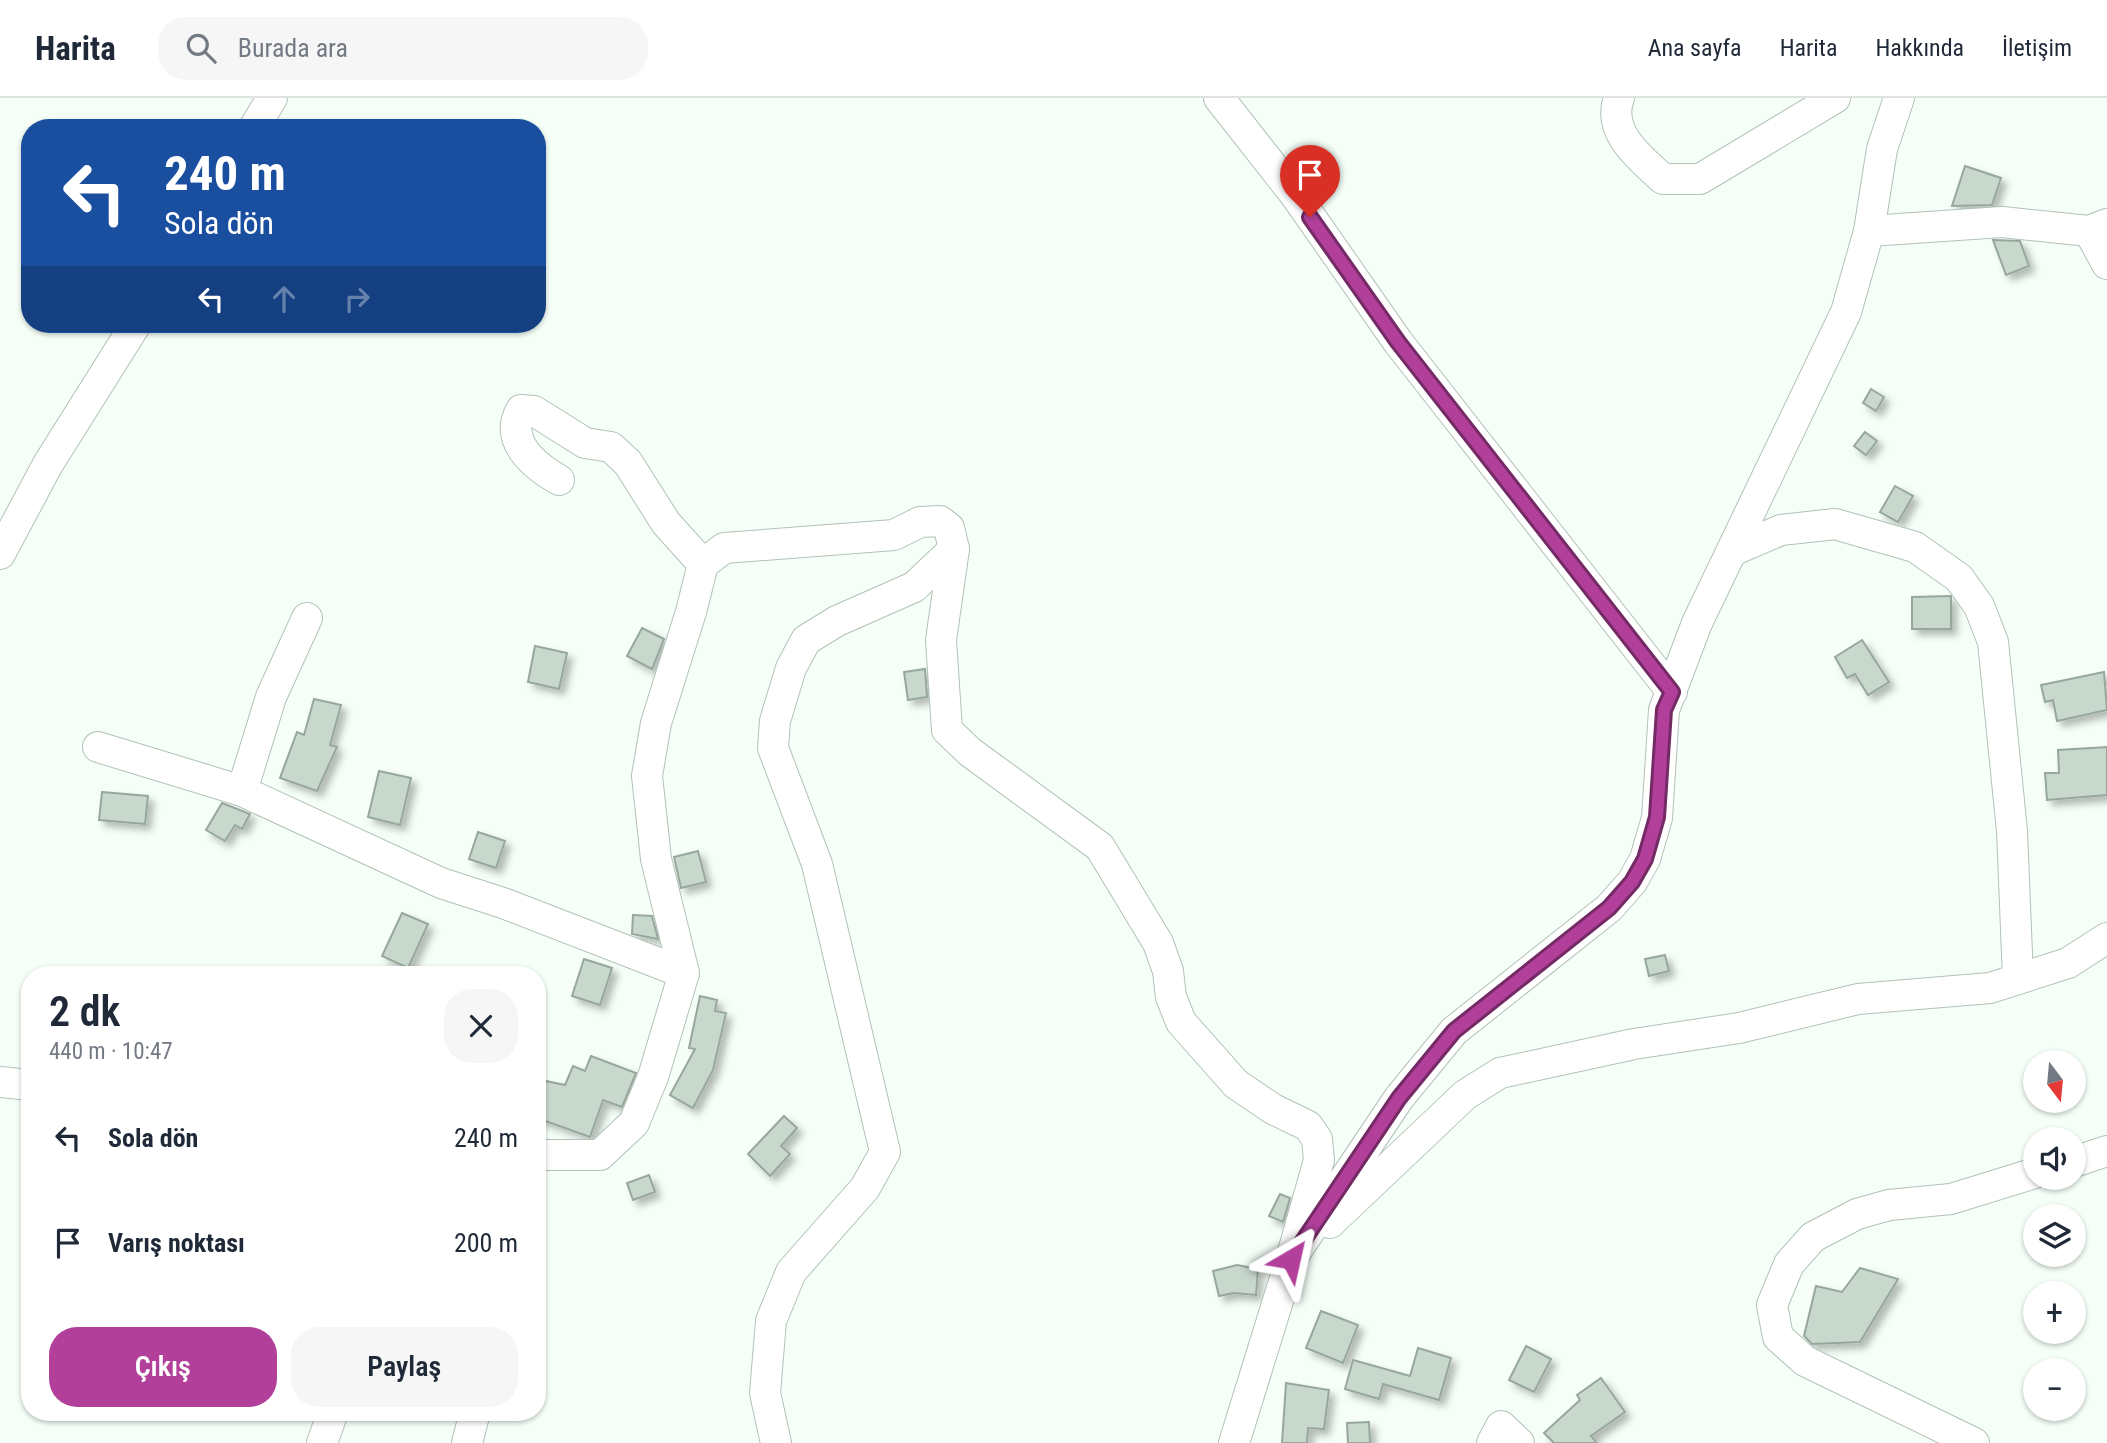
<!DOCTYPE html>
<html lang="tr">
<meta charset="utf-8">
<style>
body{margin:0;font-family:"Roboto Condensed",sans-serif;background:#f6f6f7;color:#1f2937;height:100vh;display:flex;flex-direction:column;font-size:26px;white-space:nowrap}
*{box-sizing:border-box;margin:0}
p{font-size:23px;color:#747a83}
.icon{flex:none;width:38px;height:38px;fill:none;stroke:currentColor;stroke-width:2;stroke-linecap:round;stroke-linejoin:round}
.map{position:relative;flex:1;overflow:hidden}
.details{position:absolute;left:21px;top:868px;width:525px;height:455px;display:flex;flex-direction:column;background:#fff;border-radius:28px;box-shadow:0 2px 5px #0004}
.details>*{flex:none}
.guide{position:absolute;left:21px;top:21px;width:525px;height:214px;border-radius:28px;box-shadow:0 2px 5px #0004;background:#1a4fa0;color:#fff;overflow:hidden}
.needle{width:46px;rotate:164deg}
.buttons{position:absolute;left:2023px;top:952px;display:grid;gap:14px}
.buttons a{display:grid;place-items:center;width:63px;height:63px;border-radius:50%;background:#fff;box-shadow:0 2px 5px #0004;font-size:35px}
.pin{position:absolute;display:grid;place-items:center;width:60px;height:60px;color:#fff;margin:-72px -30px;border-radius:50% 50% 50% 0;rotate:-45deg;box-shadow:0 0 7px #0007}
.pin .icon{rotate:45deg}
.me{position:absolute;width:77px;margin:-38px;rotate:36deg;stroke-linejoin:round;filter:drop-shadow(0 0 5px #0008)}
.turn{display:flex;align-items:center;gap:24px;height:147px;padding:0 28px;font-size:32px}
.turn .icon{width:91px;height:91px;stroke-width:2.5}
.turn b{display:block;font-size:49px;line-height:60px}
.lanes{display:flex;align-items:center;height:66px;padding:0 28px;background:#0003;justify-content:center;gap:35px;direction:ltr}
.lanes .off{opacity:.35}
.round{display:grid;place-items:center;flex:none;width:74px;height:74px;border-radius:28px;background:#f6f6f7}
.headline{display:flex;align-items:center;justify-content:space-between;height:119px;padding:0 28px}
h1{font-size:42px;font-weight:600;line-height:52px}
.primary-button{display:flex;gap:14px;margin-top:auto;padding:14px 28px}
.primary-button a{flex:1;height:80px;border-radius:28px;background:#b2409b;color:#fff;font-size:28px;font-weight:600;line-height:80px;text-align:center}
.primary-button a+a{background:#f6f6f7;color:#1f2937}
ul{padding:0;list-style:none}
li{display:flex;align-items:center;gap:21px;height:105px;padding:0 28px}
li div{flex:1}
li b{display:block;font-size:26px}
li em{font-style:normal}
header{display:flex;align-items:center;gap:42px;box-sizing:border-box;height:98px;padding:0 35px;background:#fff;border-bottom:2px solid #e0e1e3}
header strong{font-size:33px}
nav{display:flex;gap:38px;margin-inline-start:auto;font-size:24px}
.search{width:490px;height:63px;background:#f6f6f7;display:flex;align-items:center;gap:18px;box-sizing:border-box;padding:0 24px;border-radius:28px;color:#747a83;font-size:26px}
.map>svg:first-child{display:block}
.building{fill:#c8d8cd;stroke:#97a79c;stroke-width:2;filter:url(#shadow)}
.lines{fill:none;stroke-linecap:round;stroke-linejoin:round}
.minor-casing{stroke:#b1c2b7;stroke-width:32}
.minor{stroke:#fff;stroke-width:30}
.route-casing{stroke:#742a65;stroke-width:18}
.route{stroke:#b2409b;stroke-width:12}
</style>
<header>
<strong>Harita</strong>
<div class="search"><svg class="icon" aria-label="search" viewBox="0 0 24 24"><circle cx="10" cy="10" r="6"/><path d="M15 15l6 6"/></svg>Burada ara</div>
<nav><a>Ana sayfa</a><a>Harita</a><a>Hakkında</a><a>İletişim</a></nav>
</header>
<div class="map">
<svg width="2107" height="1345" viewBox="0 0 2107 1345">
<defs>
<filter id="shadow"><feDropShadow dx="5.5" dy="5.5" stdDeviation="3.5" flood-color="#0004"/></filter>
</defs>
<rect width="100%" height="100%" fill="#f5fff8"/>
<g class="building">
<polygon points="1965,68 2001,80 1992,107 1952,108"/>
<polygon points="1993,142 2020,143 2029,168 2006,177"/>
<polygon points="1871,291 1884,299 1876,313 1863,305"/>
<polygon points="1865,334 1877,343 1866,357 1854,348"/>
<polygon points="1895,388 1913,398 1898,424 1880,414"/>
<polygon points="1951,498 1951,531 1912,531 1912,499"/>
<polygon points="642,530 664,541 652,571 627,558"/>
<polygon points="1862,542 1889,584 1868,597 1855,576 1847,580 1835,559"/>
<polygon points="535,548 567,555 559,591 528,584"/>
<polygon points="925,571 927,599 908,602 904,574"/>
<polygon points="2104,574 2107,612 2057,623 2053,602 2045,604 2041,587"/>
<polygon points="314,601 341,607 330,647 337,649 317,693 280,680 297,634 304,637"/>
<polygon points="2107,649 2107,697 2047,702 2045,675 2059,675 2058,652"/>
<polygon points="379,673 411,680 400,727 368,719"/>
<polygon points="102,694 148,698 145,726 99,722"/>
<polygon points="222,705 250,716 242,731 235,727 225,743 206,732"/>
<polygon points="478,734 505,743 496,770 469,761"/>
<polygon points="698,753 706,784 681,790 674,759"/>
<polygon points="402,815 428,826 408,870 382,858"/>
<polygon points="633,817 652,818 658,841 632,836"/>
<polygon points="1665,857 1669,873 1649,878 1645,861"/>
<polygon points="584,861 612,870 600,907 572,898"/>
<polygon points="700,898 717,902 715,913 726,915 713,972 693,1010 670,997 695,951 689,950"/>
<polygon points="591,958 636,975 622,1009 603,1002 590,1039 537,1020 537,1001 541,1002 546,983 565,987 573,968 585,973"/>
<polygon points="784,1018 797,1030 781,1048 790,1056 770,1078 748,1056"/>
<polygon points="649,1077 655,1094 633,1102 627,1085"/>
<polygon points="1280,1096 1290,1100 1283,1124 1269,1118"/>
<polygon points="1237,1167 1258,1171 1256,1197 1234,1195 1219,1198 1213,1173"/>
<polygon points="1860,1170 1898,1181 1860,1244 1812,1246 1804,1238 1816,1188 1842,1194"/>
<polygon points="1321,1213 1358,1227 1343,1265 1306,1250"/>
<polygon points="1526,1248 1551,1261 1534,1294 1509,1282"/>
<polygon points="1418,1250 1451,1260 1439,1302 1383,1286 1379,1301 1345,1291 1353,1262 1410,1278"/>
<polygon points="1601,1280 1625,1314 1591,1338 1597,1345 1554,1345 1544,1335 1580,1302 1577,1297"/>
<polygon points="1286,1285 1329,1292 1324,1331 1308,1330 1307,1345 1282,1345"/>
<polygon points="1369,1324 1370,1345 1348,1345 1347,1325"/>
</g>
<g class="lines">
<defs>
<g id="minor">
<polyline points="1219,0 1296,98 1398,244 1672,594"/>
<path d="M1619 0C1606 34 1641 61 1663 81H1700L1835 0"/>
<polyline points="254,30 272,0"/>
<polyline points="1869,133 2002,124 2089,133 2107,126"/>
<polyline points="2089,133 2107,166"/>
<path d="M559 382C533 367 504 343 521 312L534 313 585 345 611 349 628 365 666 425 703 466"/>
<polyline points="1732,453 1781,432 1835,426 1915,449 1959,480 1979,508 1993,544 2012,733 2018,881"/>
<polyline points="0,456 48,366 136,226"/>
<polyline points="98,649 242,693 441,785 503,805 684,875"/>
<polyline points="242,693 271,599 307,520"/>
<polyline points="0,984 30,987"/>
<polyline points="537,1057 600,1057 634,1025 653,979 684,875 656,761 647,678 656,625 691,514 703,466 724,450 894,437 920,424 940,423 949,430 954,451 941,542 947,632 970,654 1100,749 1158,845 1168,873 1171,899 1181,924 1236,986 1273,1011 1308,1028 1317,1041 1319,1062 1291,1161"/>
<polyline points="2074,1064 2107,1053"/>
<polyline points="1330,1125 1465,997 1500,975 1634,946 1739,930 1858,901 1990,890 2068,865 2107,840"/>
<polyline points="322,1345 333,1314"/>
<polyline points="467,1345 475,1314"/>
<polyline points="776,1345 765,1295 771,1223 791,1174 865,1090 885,1054 817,766 773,650 775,623 791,570 806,542 837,523 914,489 954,451"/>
<polyline points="1234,1345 1291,1161 1399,1000 1454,933 1609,810 1632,784 1645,761 1657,720 1664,612 1697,525 1846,214 1869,133 1882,51 1899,0"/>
<polyline points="1492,1345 1501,1328 1519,1345"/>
<polyline points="1974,1345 1805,1263 1778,1239 1772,1207 1789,1166 1813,1139 1857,1116 1889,1107 1951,1101 2035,1075"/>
</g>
</defs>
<use href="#minor" class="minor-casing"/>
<use href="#minor" class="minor"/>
</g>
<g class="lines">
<defs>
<polyline id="route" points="1291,1161 1399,1000 1454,933 1609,810 1632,784 1645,761 1657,719 1664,612 1672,594 1398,244 1310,119"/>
</defs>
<use href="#route" class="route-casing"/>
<use href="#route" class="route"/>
</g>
</svg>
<div class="buttons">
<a><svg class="needle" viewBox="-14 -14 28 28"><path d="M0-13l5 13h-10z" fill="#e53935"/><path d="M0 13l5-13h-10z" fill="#747a83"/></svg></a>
<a><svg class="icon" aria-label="sound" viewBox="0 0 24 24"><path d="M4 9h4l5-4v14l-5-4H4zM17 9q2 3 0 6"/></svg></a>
<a><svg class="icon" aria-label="layers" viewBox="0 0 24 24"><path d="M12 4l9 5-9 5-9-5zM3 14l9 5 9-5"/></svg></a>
<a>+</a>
<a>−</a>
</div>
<div class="pin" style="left:1310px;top:119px;background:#d93025"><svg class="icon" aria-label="arrive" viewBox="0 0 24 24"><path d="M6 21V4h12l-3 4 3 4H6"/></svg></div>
<svg class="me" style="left:1291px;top:1161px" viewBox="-20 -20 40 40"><path d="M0-17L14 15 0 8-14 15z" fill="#b2409b" stroke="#fff" stroke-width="4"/></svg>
<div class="guide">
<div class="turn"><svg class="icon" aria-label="left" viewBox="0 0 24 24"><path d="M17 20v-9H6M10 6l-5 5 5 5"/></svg><div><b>240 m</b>Sola dön</div></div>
<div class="lanes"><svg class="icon" aria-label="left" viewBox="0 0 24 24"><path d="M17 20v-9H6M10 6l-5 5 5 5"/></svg><svg class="icon off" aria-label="ahead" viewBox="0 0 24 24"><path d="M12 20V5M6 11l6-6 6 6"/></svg><svg class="icon off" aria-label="right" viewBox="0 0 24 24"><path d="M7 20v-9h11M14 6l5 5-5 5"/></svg></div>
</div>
<section class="details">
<div class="headline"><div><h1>2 dk</h1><p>440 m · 10:47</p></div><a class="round"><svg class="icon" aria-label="close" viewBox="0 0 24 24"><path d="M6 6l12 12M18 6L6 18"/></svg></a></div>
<ul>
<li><svg class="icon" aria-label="left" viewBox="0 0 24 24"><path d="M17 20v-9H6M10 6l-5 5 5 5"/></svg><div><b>Sola dön</b></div><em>240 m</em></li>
<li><svg class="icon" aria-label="arrive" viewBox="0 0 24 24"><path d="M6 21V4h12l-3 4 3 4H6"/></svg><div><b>Varış noktası</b></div><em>200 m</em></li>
</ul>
<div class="primary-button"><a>Çıkış</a><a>Paylaş</a></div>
</section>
</div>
